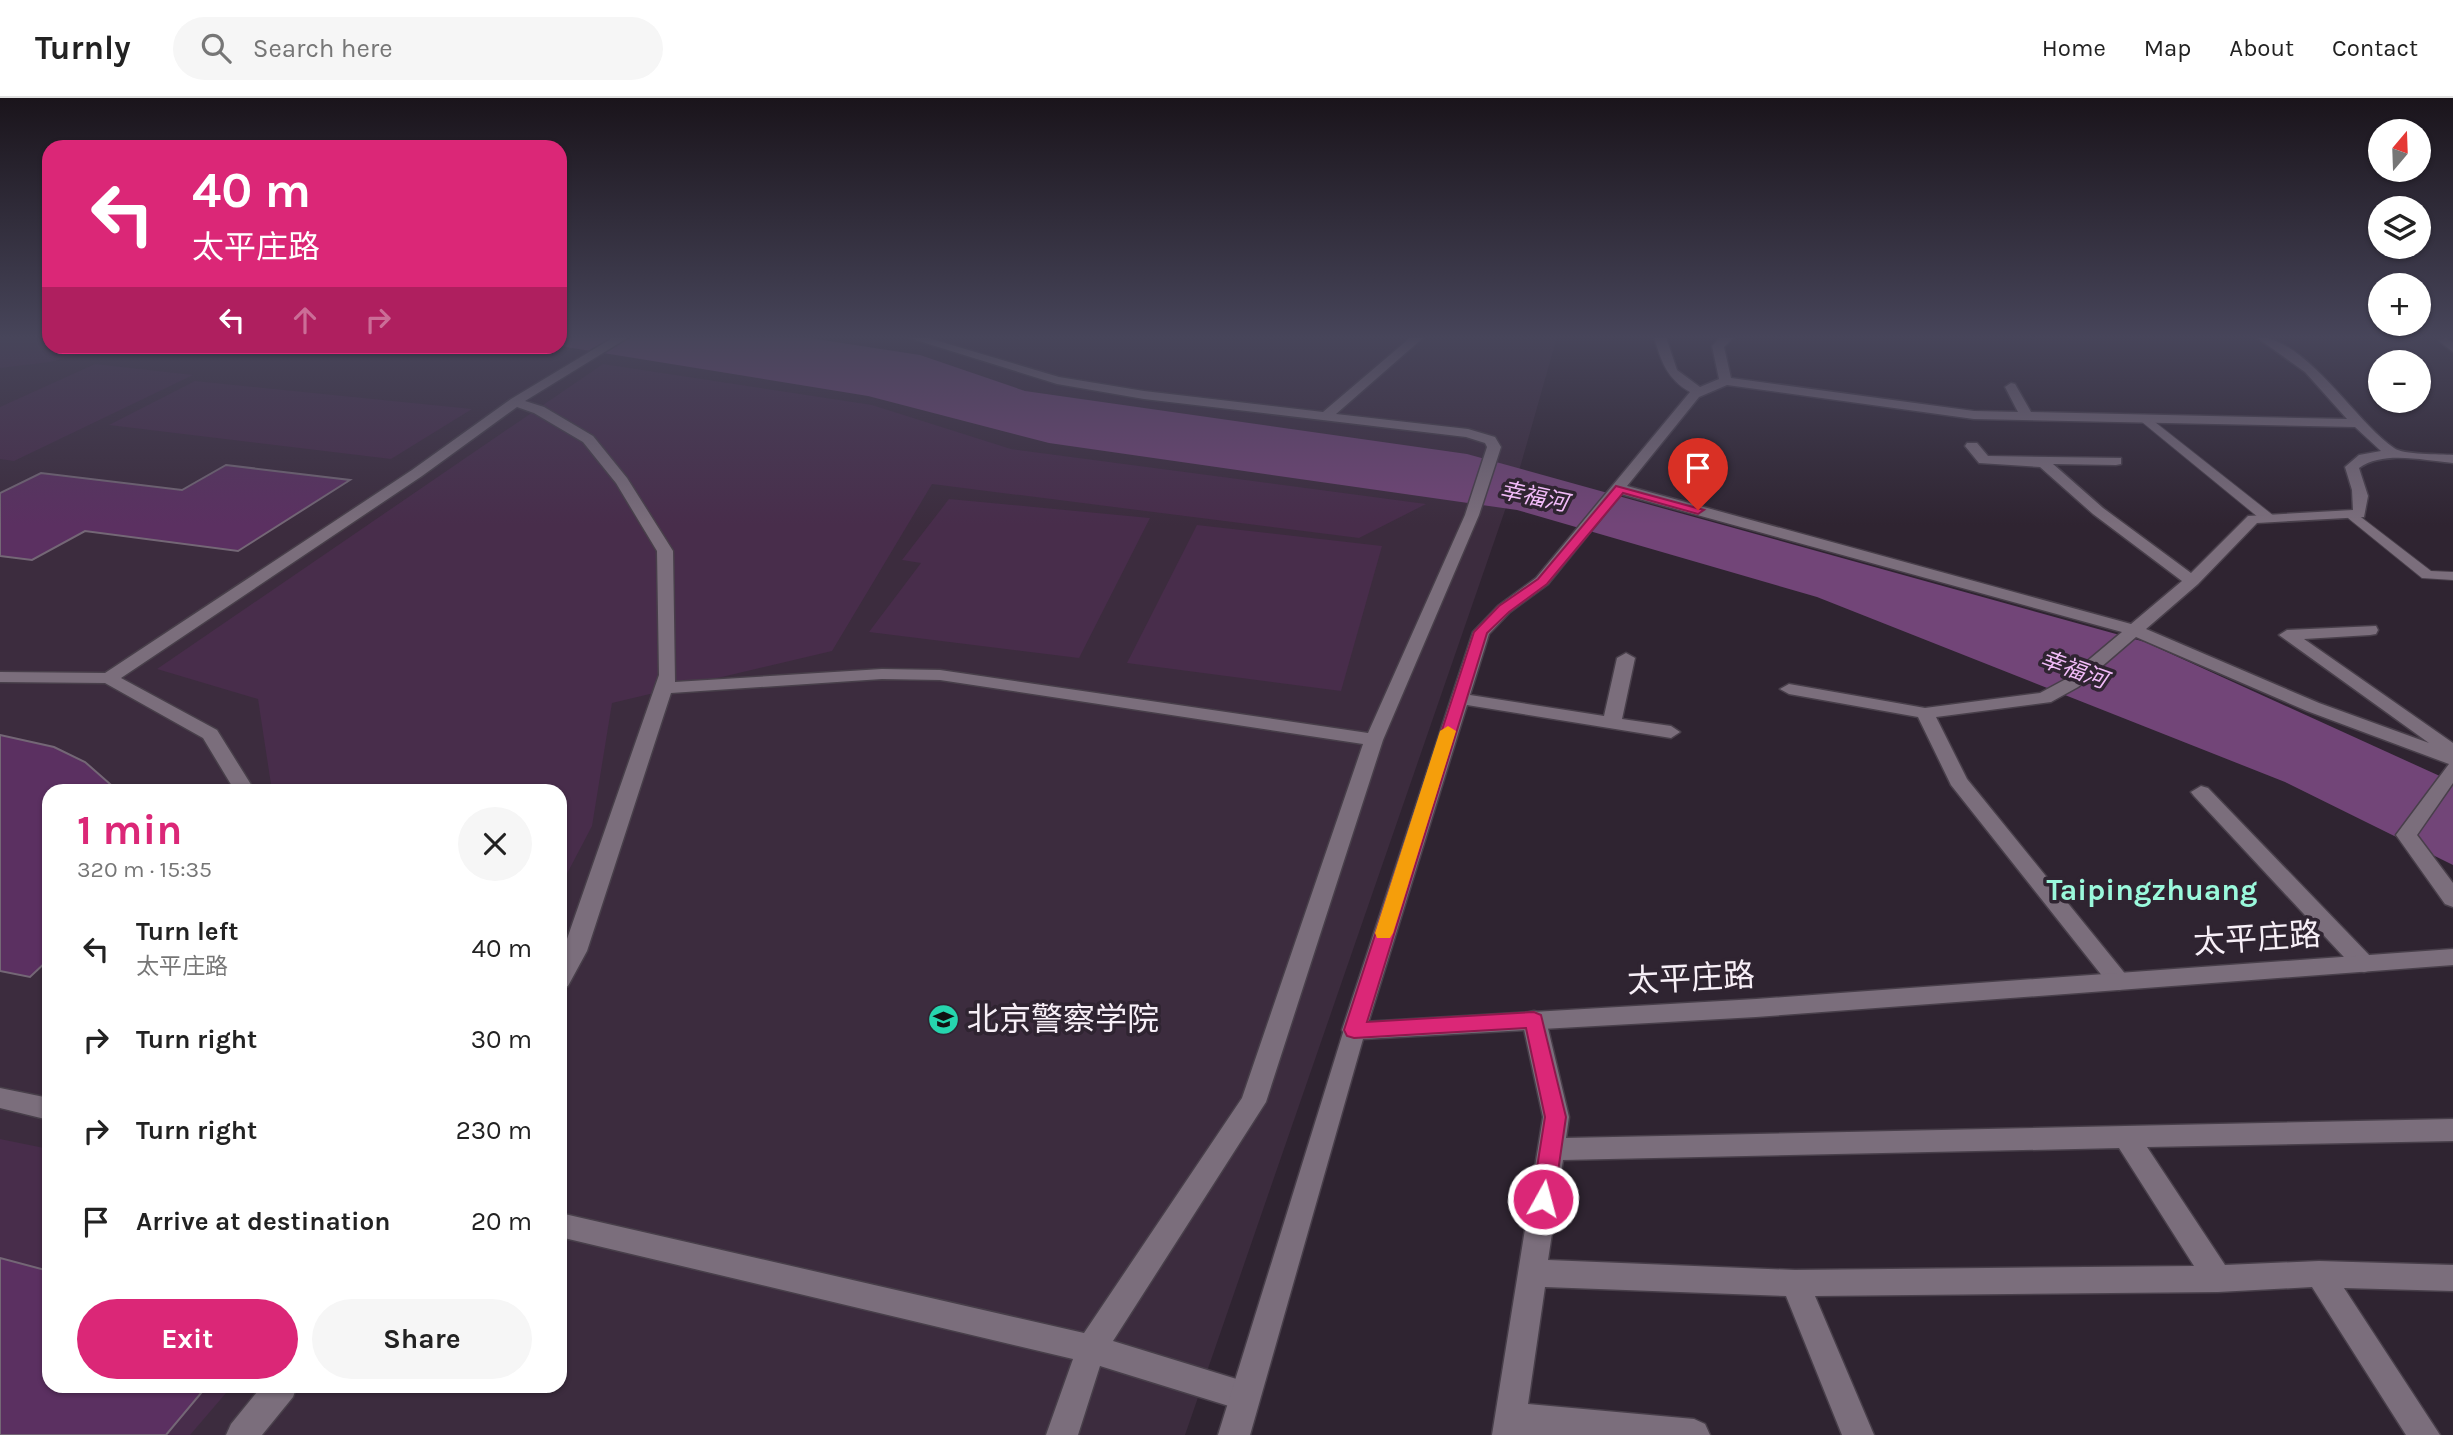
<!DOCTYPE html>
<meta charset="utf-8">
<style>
body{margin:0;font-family:Karla,"Noto Sans SC",sans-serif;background:#f6f6f6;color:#222;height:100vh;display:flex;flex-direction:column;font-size:26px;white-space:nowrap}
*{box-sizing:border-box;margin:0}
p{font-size:23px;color:#767676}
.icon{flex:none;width:38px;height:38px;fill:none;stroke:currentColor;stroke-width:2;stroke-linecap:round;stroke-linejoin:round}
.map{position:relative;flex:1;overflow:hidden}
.drawer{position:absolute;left:42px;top:686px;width:525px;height:609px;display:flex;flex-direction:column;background:#fff;border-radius:21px;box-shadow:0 2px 5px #0004}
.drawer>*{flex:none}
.top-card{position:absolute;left:42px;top:42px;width:525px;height:214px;border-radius:21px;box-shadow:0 2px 5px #0004;background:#db2777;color:#fff;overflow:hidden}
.needle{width:46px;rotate:19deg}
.buttons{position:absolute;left:2368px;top:21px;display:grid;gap:14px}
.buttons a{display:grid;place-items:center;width:63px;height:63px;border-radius:50%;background:#fff;box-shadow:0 2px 5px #0004;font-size:35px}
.pin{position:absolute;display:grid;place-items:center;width:60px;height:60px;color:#fff;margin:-72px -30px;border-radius:50% 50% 50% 0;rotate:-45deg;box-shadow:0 0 7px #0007}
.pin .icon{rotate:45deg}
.me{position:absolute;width:77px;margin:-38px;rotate:7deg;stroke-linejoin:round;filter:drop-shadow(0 0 5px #0008)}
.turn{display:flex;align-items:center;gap:24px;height:147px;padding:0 35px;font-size:32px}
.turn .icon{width:91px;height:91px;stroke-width:2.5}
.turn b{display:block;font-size:49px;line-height:60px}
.lanes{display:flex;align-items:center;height:66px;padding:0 35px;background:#0003;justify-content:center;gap:35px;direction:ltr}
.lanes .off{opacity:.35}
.round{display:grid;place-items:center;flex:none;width:74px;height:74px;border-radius:37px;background:#f6f6f6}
.overview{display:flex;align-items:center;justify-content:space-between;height:119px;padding:0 35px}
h1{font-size:42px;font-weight:700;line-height:52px;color:#db2777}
.button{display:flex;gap:14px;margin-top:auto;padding:14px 35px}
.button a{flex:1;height:80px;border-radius:42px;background:#db2777;color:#fff;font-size:28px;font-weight:700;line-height:80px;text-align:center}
.button a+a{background:#f6f6f6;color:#222}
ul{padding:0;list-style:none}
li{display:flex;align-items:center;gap:21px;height:91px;padding:0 35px}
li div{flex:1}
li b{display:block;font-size:26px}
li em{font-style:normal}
header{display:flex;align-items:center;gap:42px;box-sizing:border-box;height:98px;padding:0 35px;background:#fff;border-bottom:2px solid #e0e0e0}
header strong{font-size:33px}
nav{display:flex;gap:38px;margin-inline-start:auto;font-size:24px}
.search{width:490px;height:63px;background:#f6f6f6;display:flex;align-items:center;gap:18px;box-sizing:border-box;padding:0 24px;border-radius:38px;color:#767676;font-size:26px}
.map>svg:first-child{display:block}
.built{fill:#3c2c3e;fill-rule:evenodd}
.green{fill:#482d4b}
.water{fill:#724578}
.building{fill:#5b3061;stroke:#746776;stroke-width:2}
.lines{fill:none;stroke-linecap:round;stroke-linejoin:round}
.service-casing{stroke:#483f4a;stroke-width:2}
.minor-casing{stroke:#483f4a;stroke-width:3}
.tertiary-casing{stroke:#483f4a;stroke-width:3}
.service{fill:#7b6e7c;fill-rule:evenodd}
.minor{fill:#7b6e7c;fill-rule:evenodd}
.tertiary{fill:#7b6e7c;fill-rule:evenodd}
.route{fill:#db2777;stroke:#8e194d;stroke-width:2}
.slow{fill:#f59e0b}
.labels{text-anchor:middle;stroke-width:7;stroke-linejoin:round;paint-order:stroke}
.far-water-label{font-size:23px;font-style:italic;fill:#f1bbf8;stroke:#2f2431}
.quarter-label{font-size:30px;font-weight:bold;fill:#9af9dc;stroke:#2f2431}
.near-street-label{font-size:32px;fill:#f7eff7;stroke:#2f2431}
.near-poi-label{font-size:32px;fill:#f7eff7;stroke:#2f2431;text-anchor:start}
</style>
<header>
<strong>Turnly</strong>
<div class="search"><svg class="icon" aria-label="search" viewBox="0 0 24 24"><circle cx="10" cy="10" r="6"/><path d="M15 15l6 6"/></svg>Search here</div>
<nav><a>Home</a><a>Map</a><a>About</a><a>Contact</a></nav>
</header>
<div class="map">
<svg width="2453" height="1337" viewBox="0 0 2453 1337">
<rect width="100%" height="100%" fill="#2f2431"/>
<path class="built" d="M0 239H49V248H560V239H1557L1521 366 1185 1337H0ZM49 693H560V1288H49Z"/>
<g class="green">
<polygon points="0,239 49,239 49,248 105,249 50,264 0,270"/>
<polygon points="95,266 193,277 14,363 0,361 0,309"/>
<polygon points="603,266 872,307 1011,351 1426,406 1359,440 932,386 832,553 612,605 592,728 560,789 560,693 272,693 258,601 157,571"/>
<polygon points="195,283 472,311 391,361 109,327"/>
<polygon points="949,401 1150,420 1079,560 869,534 921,465 902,462"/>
<polygon points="1197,427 1382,448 1341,593 1127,565"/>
<polygon points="0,1041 49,1051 49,1288 232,1288 190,1337 0,1337"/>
</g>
<polygon class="water" points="560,239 803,239 920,257 1025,293 1467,356 2145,544 2453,684 2453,767 2285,684 1817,499 1517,412 1049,345 868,298 560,248"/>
<g class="building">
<polygon points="226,367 350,382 238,453 85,433 32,462 0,458 0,395 41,375 182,392"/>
<polygon points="0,637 54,649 85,664 118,693 49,693 49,861 30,879 0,873"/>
<polygon points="0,1160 49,1173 49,1288 207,1288 166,1337 0,1337"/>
</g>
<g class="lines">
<defs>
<g id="service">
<polygon points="2146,317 2274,418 2274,424 2264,424 2142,324 2140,321"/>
<polygon points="2353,413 2431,473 2453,474 2453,482 2422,480 2348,420 2346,417"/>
</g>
<g id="minor">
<polygon points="614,239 629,239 525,303 544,309 593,338 627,380 673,453 675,584 882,571 940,572 1368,635 1465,417 1487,349 1485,345 1466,339 1144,301 1057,286 906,239 925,239 1059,279 1144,293 1323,314 1411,239 1424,239 1336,316 1468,331 1495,339 1501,349 1479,417 1383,642 1266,1004 1113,1243 1256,1287 1260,1298 1256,1309 1245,1313 1100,1268 1078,1337 1046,1337 1073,1261 560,1139 560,1115 1084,1235 1242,1000 1363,646 940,582 882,581 671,595 587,853 568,888 560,891 560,861 659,577 657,453 616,385 583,344 534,315 517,309 422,378 121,580 217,632 255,693 235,693 203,640 105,585 0,584 0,574 105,575 412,372 511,301"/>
<path d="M1654 239H1666L1677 272 1700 289 1719 281 1712 248 1721 239H1734L1724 249 1731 280 1974 313 2018 314 2005 289 2011 285 2015 286 2031 314 2347 321 2305 274 2256 239C2306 239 2354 323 2394 350 2403 357 2440 356 2453 357V365C2425 363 2384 352 2359 370L2368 398 2364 419 2257 425 2198 486 2146 531 2319 605 2429 645 2279 537 2287 532 2376 528 2378 532 2376 536 2370 537 2304 541 2453 645V685L2417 737 2453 785V809L2445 806 2396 737 2449 666 2307 613 2136 539 2078 589 2051 604 1936 619 1967 681 2131 883 2127 889 2119 892 2111 889 1951 687 1918 619 1789 596 1780 591 1789 586 1925 610 2040 595 2066 581 2122 534 1621 396 1548 486 1510 514 1489 536 1470 597 1604 618 1617 560 1626 555 1635 560 1622 621 1671 628 1680 634 1671 640 1467 607 1366 932 1362 939 1354 941 1346 939 1342 932 1473 534 1498 508 1536 480 1690 294C1667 281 1661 263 1654 239ZM1727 287 1974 321 2355 329 2381 353 2359 357 2345 369 2352 392 2353 412 2248 418 2191 475 2103 410 2053 366 2116 367 2121 366V360L1988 358 1977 345H1967L1965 348 1979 365 2040 369 2093 416 2182 483 2131 526 1627 388 1699 299Z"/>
<polygon points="2445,240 2453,244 2453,254 2439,243"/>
<polygon points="2201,688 2208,690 2372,860 2375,866 2372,872 2364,874 2356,872 2194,698 2191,694"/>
<path d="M1534 913 1542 915 1546 922 1569 1019 1566 1040 2453 1021V1043L2147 1049 2225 1167 2319 1163 2453 1167V1193L2344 1190 2440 1337H2406L2312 1189 2218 1194 1815 1198 1874 1337H1842L1786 1198 1545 1189 1528 1306 1694 1321 1705 1326 1710 1337H1492L1543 1019 1522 922 1526 915ZM2119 1050 2194 1168 1795 1172 1548 1162 1563 1062Z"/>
<polygon points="0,990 49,1000 49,1022 0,1010"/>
<polygon points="262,1288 297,1288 293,1299 262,1337 226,1337 231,1326"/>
</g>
<polygon id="tertiary" points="2453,851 2453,867 1756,919 1363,941 1250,1337 1218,1337 1346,925 1756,901"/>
</defs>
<use href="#service" class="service-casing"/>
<use href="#minor" class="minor-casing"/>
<use href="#tertiary" class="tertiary-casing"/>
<use href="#service" class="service"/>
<use href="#minor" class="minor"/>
<use href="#tertiary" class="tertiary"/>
</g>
<linearGradient id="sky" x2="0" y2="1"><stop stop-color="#1a141b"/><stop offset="0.56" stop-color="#47455a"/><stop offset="1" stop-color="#47455a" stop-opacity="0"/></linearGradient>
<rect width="2453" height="427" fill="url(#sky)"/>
<polygon class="route" points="1616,388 1704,412 1698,416 1623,395 1547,486 1509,514 1487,535 1367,924 1534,914 1541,917 1566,1019 1554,1101 1551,1108 1543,1111 1535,1108 1532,1101 1545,1019 1526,930 1354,940 1347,938 1344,932 1474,534 1499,508 1538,481"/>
<polygon class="slow" points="1448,628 1456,633 1393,835 1390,840 1377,840 1375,835 1440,633"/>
<defs>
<symbol id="university-disc" viewBox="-11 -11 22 22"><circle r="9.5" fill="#26d5ae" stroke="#2f2431"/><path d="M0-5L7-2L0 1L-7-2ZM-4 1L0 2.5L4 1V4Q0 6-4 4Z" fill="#111"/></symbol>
</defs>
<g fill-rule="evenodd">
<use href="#university-disc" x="926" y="904" width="35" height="35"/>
</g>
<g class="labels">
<g class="far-water-label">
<text transform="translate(1534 398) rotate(12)" y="8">幸福河</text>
<text transform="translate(2074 571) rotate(20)" y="8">幸福河</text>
</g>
<g class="quarter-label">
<text x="2152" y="802">Taipingzhuang</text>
</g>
<g class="near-street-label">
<text transform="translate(2257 840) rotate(-4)" y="11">太平庄路</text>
<text transform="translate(1691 880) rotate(-3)" y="11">太平庄路</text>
</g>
<g class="near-poi-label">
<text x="967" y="932">北京警察学院</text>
</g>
</g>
</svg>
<div class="buttons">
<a><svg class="needle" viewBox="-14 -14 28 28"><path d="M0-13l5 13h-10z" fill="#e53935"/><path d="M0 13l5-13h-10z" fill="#767676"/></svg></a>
<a><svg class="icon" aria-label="layers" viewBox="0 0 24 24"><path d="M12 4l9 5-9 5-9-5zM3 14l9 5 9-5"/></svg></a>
<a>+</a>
<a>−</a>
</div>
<div class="pin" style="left:1698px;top:412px;background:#d93025"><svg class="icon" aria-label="arrive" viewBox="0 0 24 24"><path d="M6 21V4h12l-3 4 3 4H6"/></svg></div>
<svg class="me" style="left:1543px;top:1101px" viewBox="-20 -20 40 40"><circle r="17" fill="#db2777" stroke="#fff" stroke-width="3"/><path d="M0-11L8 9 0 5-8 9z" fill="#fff"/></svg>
<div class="top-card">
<div class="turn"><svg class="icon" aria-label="left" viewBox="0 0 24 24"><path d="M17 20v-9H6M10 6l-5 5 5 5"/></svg><div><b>40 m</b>太平庄路</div></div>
<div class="lanes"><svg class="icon" aria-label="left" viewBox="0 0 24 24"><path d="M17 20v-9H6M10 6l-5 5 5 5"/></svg><svg class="icon off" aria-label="ahead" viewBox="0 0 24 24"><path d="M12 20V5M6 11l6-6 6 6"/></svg><svg class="icon off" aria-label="right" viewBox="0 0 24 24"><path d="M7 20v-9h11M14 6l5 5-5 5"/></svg></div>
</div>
<section class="drawer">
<div class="overview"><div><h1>1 min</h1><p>320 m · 15:35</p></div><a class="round"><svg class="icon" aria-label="close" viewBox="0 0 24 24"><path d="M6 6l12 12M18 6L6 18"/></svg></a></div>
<ul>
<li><svg class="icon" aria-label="left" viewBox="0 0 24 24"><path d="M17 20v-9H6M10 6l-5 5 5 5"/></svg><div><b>Turn left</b><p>太平庄路</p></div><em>40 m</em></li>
<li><svg class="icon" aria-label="right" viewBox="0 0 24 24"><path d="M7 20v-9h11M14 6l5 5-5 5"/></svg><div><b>Turn right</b></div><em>30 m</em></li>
<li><svg class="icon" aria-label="right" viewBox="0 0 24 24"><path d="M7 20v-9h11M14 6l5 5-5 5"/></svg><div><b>Turn right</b></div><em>230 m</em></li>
<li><svg class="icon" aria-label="arrive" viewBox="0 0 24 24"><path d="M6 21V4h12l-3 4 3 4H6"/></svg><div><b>Arrive at destination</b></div><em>20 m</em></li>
</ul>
<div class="button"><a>Exit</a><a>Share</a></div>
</section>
</div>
